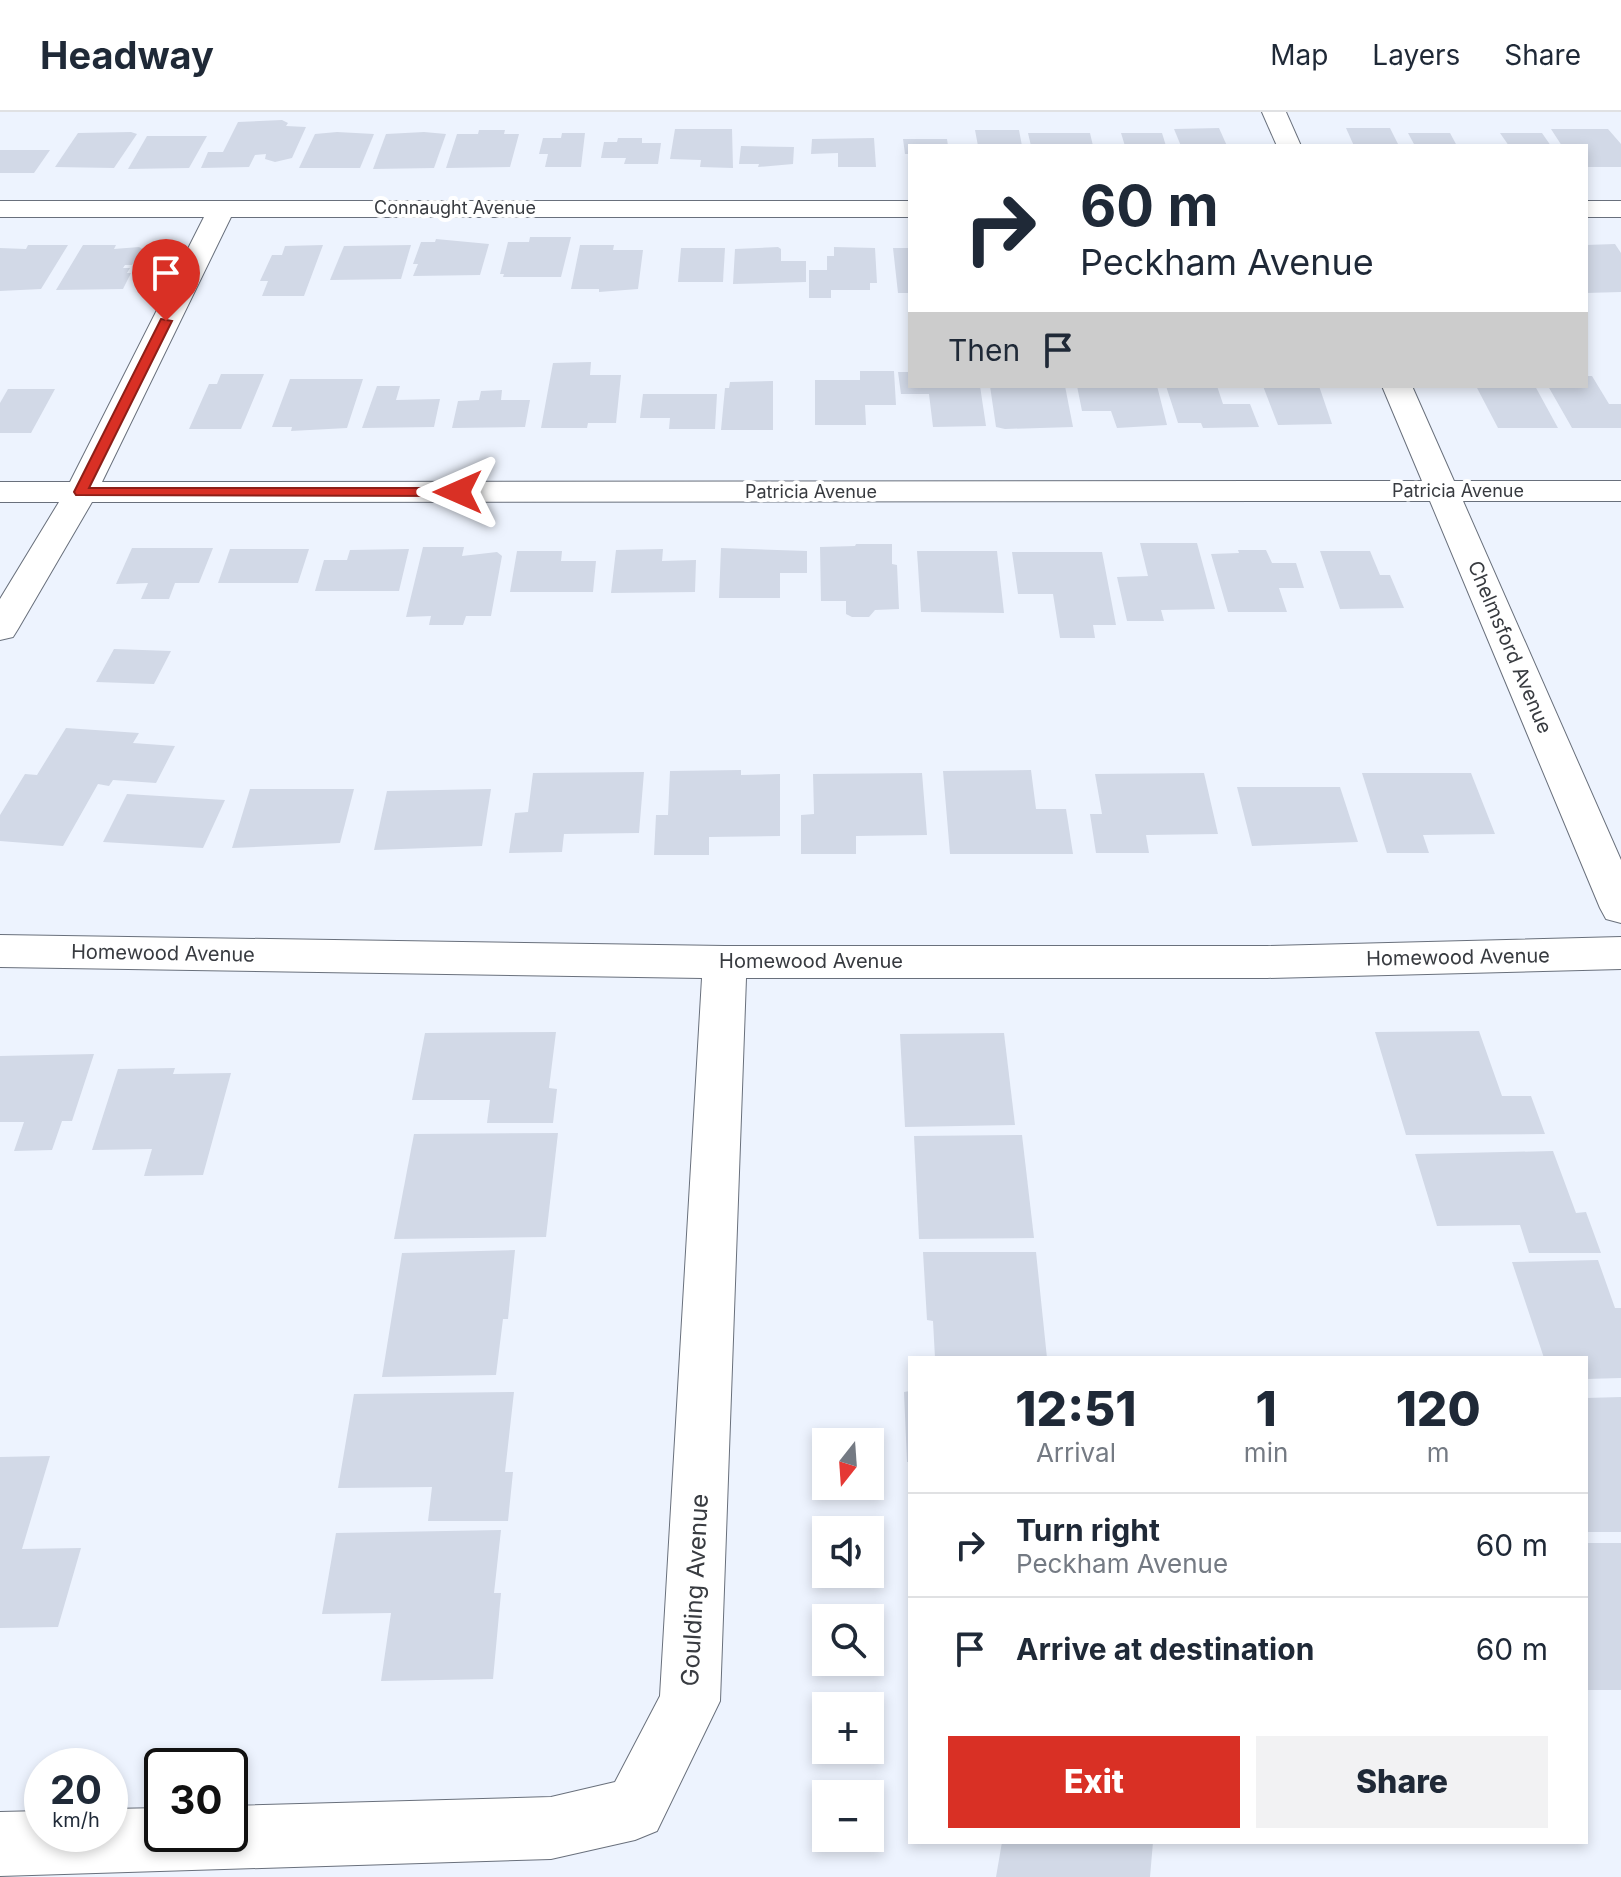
<!DOCTYPE html>
<meta charset="utf-8">
<style>
body{margin:0;font-family:Inter,sans-serif;background:#f2f2f3;color:#1f2937;height:100vh;display:flex;flex-direction:column;font-size:30px;white-space:nowrap}
*{box-sizing:border-box;margin:0}
p{font-size:26px;color:#747a83}
.icon{flex:none;width:44px;height:44px;fill:none;stroke:currentColor;stroke-width:2;stroke-linecap:round;stroke-linejoin:round}
.map{position:relative;flex:1;overflow:hidden}
.side{position:absolute;left:908px;top:1244px;width:680px;height:488px;display:flex;flex-direction:column;background:#fff;border-radius:0px;box-shadow:0 4px 12px #0003}
.side>*{flex:none}
.banner{position:absolute;left:908px;top:32px;width:680px;height:244px;border-radius:0px;box-shadow:0 4px 12px #0003;background:#fff;color:#1f2937;overflow:hidden}
.needle{width:52px;rotate:197deg}
.tools{position:absolute;left:812px;top:1316px;display:grid;gap:16px}
.tools a{display:grid;place-items:center;width:72px;height:72px;border-radius:0px;background:#fff;box-shadow:0 4px 12px #0003;font-size:40px}
.speed{position:absolute;left:24px;top:1636px;display:flex;gap:16px;font-size:40px;font-weight:700;text-align:center}
.speed>*{display:grid;place-content:center;width:104px;height:104px;border-radius:50%;background:#fff;box-shadow:0 4px 12px #0003;line-height:1}
.speed small{font-size:20px;font-weight:400}
.speed .limit{border:4px solid #111;border-radius:12px;background:#fff;color:#111}
.pin{position:absolute;display:grid;place-items:center;width:68px;height:68px;color:#fff;margin:-82px -34px;border-radius:50% 50% 50% 0;rotate:-45deg;box-shadow:0 0 8px #0007}
.pin .icon{rotate:45deg}
.me{position:absolute;width:88px;margin:-44px;rotate:270deg;stroke-linejoin:round;filter:drop-shadow(0 0 6px #0008)}
.turn{display:flex;align-items:center;gap:28px;height:168px;padding:0 40px;font-size:36px}
.turn .icon{width:104px;height:104px;stroke-width:2.5}
.turn b{display:block;font-size:56px;line-height:68px}
.then{display:flex;align-items:center;height:76px;padding:0 40px;background:#0003;gap:16px;font-size:30px}
.eta{display:flex;justify-content:space-evenly;align-items:center;height:136px;text-align:center}
.eta b{font-size:48px;font-weight:800;line-height:56px}
.button{display:flex;gap:16px;margin-top:auto;padding:16px 40px}
.button a{flex:1;height:92px;border-radius:0px;background:#d93025;color:#fff;font-size:32px;font-weight:800;line-height:92px;text-align:center}
.button a+a{background:#f2f2f3;color:#1f2937}
ul{padding:0;list-style:none}
li{display:flex;align-items:center;gap:24px;height:104px;padding:0 40px;border-top:2px solid #e0e1e3}
li div{flex:1}
li b{display:block;font-size:30px}
li em{font-style:normal}
header{display:flex;align-items:center;gap:48px;box-sizing:border-box;height:112px;padding:0 40px;background:#fff;border-bottom:2px solid #e0e1e3}
header strong{font-size:38px}
nav{display:flex;gap:44px;margin-inline-start:auto;font-size:28px}
.map>svg:first-child{display:block}
.building{fill:#d2d9e7}
.lines{fill:none;stroke-linecap:round;stroke-linejoin:round}
.minor-casing{stroke:#69707c;stroke-width:2}
.minor{fill:#fff;fill-rule:evenodd}
.route{fill:#d93025;stroke:#8d1f18;stroke-width:2}
.labels{text-anchor:middle;stroke-width:8;stroke-linejoin:round;paint-order:stroke}
.far-street-label{font-size:18px;fill:#383b40;stroke:#fff}
.street-label{font-size:20px;fill:#383b40;stroke:#fff}
.near-street-label{font-size:24px;fill:#383b40;stroke:#fff}
</style>
<header>
<strong>Headway</strong>
<nav><a>Map</a><a>Layers</a><a>Share</a></nav>
</header>
<div class="map">
<svg width="1621" height="1765" viewBox="0 0 1621 1765">
<rect width="100%" height="100%" fill="#edf3fe"/>
<g class="building">
<polygon points="282,8 288,11 286,14 306,15 292,46 275,50 265,47 266,42 255,43 249,55 201,56 208,40 223,40 238,10"/>
<polygon points="1219,16 1227,34 1181,34 1174,17"/>
<polygon points="1346,16 1390,16 1399,34 1354,34"/>
<polygon points="675,17 732,17 733,56 700,55 701,48 670,47"/>
<polygon points="1551,17 1608,17 1621,32 1621,55 1586,55 1586,34 1562,34"/>
<polygon points="479,18 505,18 504,22 519,22 510,55 446,56 457,22 478,22"/>
<polygon points="975,18 1019,18 1022,34 978,34"/>
<polygon points="131,20 137,22 114,56 55,55 78,21"/>
<polygon points="337,20 374,22 360,56 299,56 315,22"/>
<polygon points="424,20 446,22 434,56 373,57 386,22"/>
<polygon points="562,21 585,21 581,55 545,55 548,42 539,42 543,26 561,26"/>
<polygon points="1028,21 1090,21 1093,34 1031,34"/>
<polygon points="1121,21 1162,21 1166,34 1125,34"/>
<polygon points="1408,21 1450,21 1457,34 1415,34"/>
<polygon points="1500,21 1542,21 1551,34 1509,34"/>
<polygon points="147,24 207,24 189,56 128,57"/>
<polygon points="618,26 642,26 642,31 661,31 658,52 624,52 626,46 601,46 604,30 617,30"/>
<polygon points="874,26 876,55 838,55 838,41 811,42 812,27"/>
<polygon points="903,27 947,27 948,34 910,34 910,42 905,42"/>
<polygon points="741,34 794,35 793,52 758,55 759,52 739,52"/>
<polygon points="0,38 50,38 34,61 0,61"/>
<polygon points="530,125 571,125 561,165 503,165 504,162 500,162 508,130 529,130"/>
<polygon points="436,127 489,132 480,163 413,164 418,152 413,152 421,130 435,130"/>
<polygon points="1615,132 1621,141 1621,180 1586,181 1586,133"/>
<polygon points="28,133 68,133 41,177 0,179 0,136 26,137"/>
<polygon points="83,133 116,133 114,137 139,135 144,138 132,153 125,153 123,156 130,156 127,161 131,161 123,177 56,178"/>
<polygon points="323,133 304,184 262,184 268,169 260,169 272,143 282,143 285,134"/>
<polygon points="411,133 401,167 330,168 344,134"/>
<polygon points="580,133 614,133 613,138 643,138 638,177 599,180 599,177 571,177"/>
<polygon points="778,135 781,137 781,149 806,149 806,170 733,172 735,137"/>
<polygon points="834,135 875,136 877,171 870,171 870,178 831,178 831,186 809,186 809,158 827,158 827,144 834,144"/>
<polygon points="681,136 725,136 723,170 678,170"/>
<polygon points="893,136 910,136 910,181 898,181"/>
<polygon points="591,250 590,263 621,263 616,311 588,311 587,316 541,316 553,251"/>
<polygon points="860,259 894,259 896,293 865,293 866,313 815,313 815,268 860,268"/>
<polygon points="898,260 910,260 910,274 980,274 986,314 933,315 929,282 901,282"/>
<polygon points="221,262 264,262 241,317 189,317 209,272 217,272"/>
<polygon points="1586,264 1592,264 1609,292 1621,292 1621,316 1572,316 1548,274 1586,274"/>
<polygon points="290,267 363,267 347,316 291,319 292,315 272,315"/>
<polygon points="773,269 773,318 721,318 725,276 729,276 730,270"/>
<polygon points="377,274 400,274 396,288 440,287 434,315 362,316"/>
<polygon points="990,274 1065,274 1073,315 1005,317 996,315"/>
<polygon points="1077,274 1157,274 1167,313 1117,316 1111,299 1082,299"/>
<polygon points="1166,274 1217,274 1223,292 1250,292 1259,315 1203,316 1201,311 1178,311"/>
<polygon points="1263,274 1319,274 1332,312 1278,313"/>
<polygon points="1476,274 1535,274 1558,316 1498,316"/>
<polygon points="8,277 55,277 31,321 0,321 0,291"/>
<polygon points="502,278 501,288 530,288 525,315 452,316 458,289 479,288 481,279"/>
<polygon points="643,282 717,282 715,317 669,317 670,306 640,306"/>
<polygon points="1140,431 1197,431 1215,497 1161,498 1164,509 1127,509 1117,465 1148,464"/>
<polygon points="856,432 892,432 892,452 897,453 899,497 875,498 869,505 852,505 846,502 846,489 821,489 820,435 855,434"/>
<polygon points="423,435 464,435 462,444 497,440 502,444 491,504 466,504 463,513 429,513 431,504 406,505"/>
<polygon points="132,436 213,436 199,471 175,471 169,487 141,487 148,471 116,472"/>
<polygon points="721,436 807,439 807,461 780,461 780,486 719,486"/>
<polygon points="230,437 309,437 298,471 218,471"/>
<polygon points="409,437 399,479 315,479 324,448 347,448 350,438"/>
<polygon points="663,437 662,449 696,448 695,480 611,481 616,438"/>
<polygon points="1238,438 1266,438 1272,451 1296,451 1304,476 1279,476 1287,500 1228,500 1211,442 1239,441"/>
<polygon points="517,439 562,439 561,449 596,449 593,480 510,480"/>
<polygon points="917,439 997,439 1004,501 921,500"/>
<polygon points="1320,439 1370,439 1380,463 1390,463 1404,496 1340,497"/>
<polygon points="1012,440 1102,440 1116,513 1093,513 1095,526 1060,526 1053,482 1018,482"/>
<polygon points="114,537 171,539 154,572 96,570"/>
<polygon points="66,616 139,621 133,631 175,634 156,671 113,668 109,674 98,672 63,734 0,729 0,703 25,662 37,663"/>
<polygon points="741,658 741,663 780,662 780,724 709,725 709,743 654,743 656,703 668,703 670,659"/>
<polygon points="1031,658 1036,697 1066,697 1073,742 950,742 943,659"/>
<polygon points="644,660 639,721 564,722 562,740 509,741 515,701 528,700 533,661"/>
<polygon points="922,661 927,723 856,724 856,742 801,742 801,703 814,702 813,662"/>
<polygon points="1204,661 1218,722 1146,723 1149,741 1096,741 1090,702 1102,702 1095,662"/>
<polygon points="1362,661 1471,661 1495,722 1423,723 1429,741 1387,741"/>
<polygon points="1237,675 1340,675 1358,730 1252,734"/>
<polygon points="250,677 354,677 340,731 232,736"/>
<polygon points="491,677 482,734 374,738 387,679"/>
<polygon points="127,682 225,688 203,736 103,730"/>
<polygon points="1479,919 1502,984 1531,984 1545,1022 1406,1023 1375,920"/>
<polygon points="556,920 549,976 557,977 553,1011 487,1011 490,988 412,988 425,921"/>
<polygon points="1004,921 1015,1013 905,1015 900,922"/>
<polygon points="94,942 72,1009 62,1009 52,1038 14,1039 24,1010 0,1010 0,944"/>
<polygon points="175,956 173,962 231,961 203,1063 144,1064 152,1037 92,1038 118,957"/>
<polygon points="558,1021 546,1125 394,1127 414,1022"/>
<polygon points="1022,1023 1034,1126 919,1127 914,1024"/>
<polygon points="1553,1039 1576,1101 1586,1100 1601,1141 1529,1141 1520,1113 1437,1114 1415,1042"/>
<polygon points="515,1138 508,1207 503,1207 496,1263 382,1265 402,1141"/>
<polygon points="923,1140 1036,1140 1047,1246 935,1246 933,1209 927,1208"/>
<polygon points="1598,1148 1615,1196 1621,1196 1621,1266 1586,1267 1586,1246 1544,1246 1512,1150"/>
<polygon points="910,1279 910,1350 907,1350 904,1280"/>
<polygon points="514,1280 505,1360 513,1360 508,1409 428,1409 432,1375 338,1376 354,1282"/>
<polygon points="1621,1285 1621,1420 1586,1420 1586,1286"/>
<polygon points="50,1344 22,1437 81,1436 58,1515 0,1516 0,1345"/>
<polygon points="501,1418 494,1481 501,1481 493,1567 381,1569 391,1501 322,1502 336,1421"/>
<polygon points="1586,1431 1621,1431 1621,1578 1588,1578 1586,1571"/>
<polygon points="1002,1730 1153,1730 1150,1765 996,1765"/>
</g>
<g class="lines">
<defs>
<g id="minor">
<polygon points="1262,0 1286,0 1301,34 1277,34"/>
<polygon points="0,89 910,89 910,105 231,105 102,370 1422,369 1382,274 1412,274 1454,369 1621,369 1621,389 1463,389 1621,748 1621,811 1606,807 1600,796 1430,389 92,390 18,517 13,525 0,528 0,487 59,390 0,390 0,370 70,370 204,105 0,105"/>
<rect x="1586" y="89" width="35" height="16"/>
<polygon points="0,823 725,834 1267,834 1621,825 1621,857 1267,866 746,866 720,1589 657,1719 635,1728 551,1747 0,1764 0,1700 42,1699 42,1722 110,1722 110,1697 162,1696 162,1722 230,1722 230,1694 551,1685 615,1670 660,1584 702,866 0,855"/>
</g>
</defs>
<use href="#minor" class="minor-casing"/>
<use href="#minor" class="minor"/>
</g>
<polygon class="route" points="161,207 172,209 89,376 458,376 465,380 458,384 76,383 74,380"/>
<g class="labels">
<g class="far-street-label">
<text x="455" y="102">Connaught Avenue</text>
<text x="1458" y="385">Patricia Avenue</text>
<text x="811" y="386">Patricia Avenue</text>
</g>
<g class="street-label">
<text transform="translate(1510 535) rotate(67)" y="7">Chelmsford Avenue</text>
<text transform="translate(163 841) rotate(1)" y="7">Homewood Avenue</text>
<text transform="translate(1458 845) rotate(-1)" y="7">Homewood Avenue</text>
<text x="811" y="856">Homewood Avenue</text>
</g>
<g class="near-street-label">
<text transform="translate(695 1478) rotate(-87)" y="8">Goulding Avenue</text>
</g>
</g>
</svg>
<div class="tools">
<a><svg class="needle" viewBox="-14 -14 28 28"><path d="M0-13l5 13h-10z" fill="#e53935"/><path d="M0 13l5-13h-10z" fill="#747a83"/></svg></a>
<a><svg class="icon" aria-label="sound" viewBox="0 0 24 24"><path d="M4 9h4l5-4v14l-5-4H4zM17 9q2 3 0 6"/></svg></a>
<a><svg class="icon" aria-label="search" viewBox="0 0 24 24"><circle cx="10" cy="10" r="6"/><path d="M15 15l6 6"/></svg></a>
<a>+</a>
<a>−</a>
</div>
<div class="speed"><div>20<small>km/h</small></div><div class="limit">30</div></div>
<div class="pin" style="left:166px;top:209px;background:#d93025"><svg class="icon" aria-label="arrive" viewBox="0 0 24 24"><path d="M6 21V4h12l-3 4 3 4H6"/></svg></div>
<svg class="me" style="left:458px;top:380px" viewBox="-20 -20 40 40"><path d="M0-17L14 15 0 8-14 15z" fill="#d93025" stroke="#fff" stroke-width="4"/></svg>
<div class="banner">
<div class="turn"><svg class="icon" aria-label="right" viewBox="0 0 24 24"><path d="M7 20v-9h11M14 6l5 5-5 5"/></svg><div><b>60 m</b>Peckham Avenue</div></div>
<div class="then">Then<svg class="icon" aria-label="arrive" viewBox="0 0 24 24"><path d="M6 21V4h12l-3 4 3 4H6"/></svg></div>
</div>
<section class="side">
<div class="eta">
<div><b>12:51</b><p>Arrival</p></div>
<div><b>1</b><p>min</p></div>
<div><b>120</b><p>m</p></div>
</div>
<ul>
<li><svg class="icon" aria-label="right" viewBox="0 0 24 24"><path d="M7 20v-9h11M14 6l5 5-5 5"/></svg><div><b>Turn right</b><p>Peckham Avenue</p></div><em>60 m</em></li>
<li><svg class="icon" aria-label="arrive" viewBox="0 0 24 24"><path d="M6 21V4h12l-3 4 3 4H6"/></svg><div><b>Arrive at destination</b></div><em>60 m</em></li>
</ul>
<div class="button"><a>Exit</a><a>Share</a></div>
</section>
</div>
